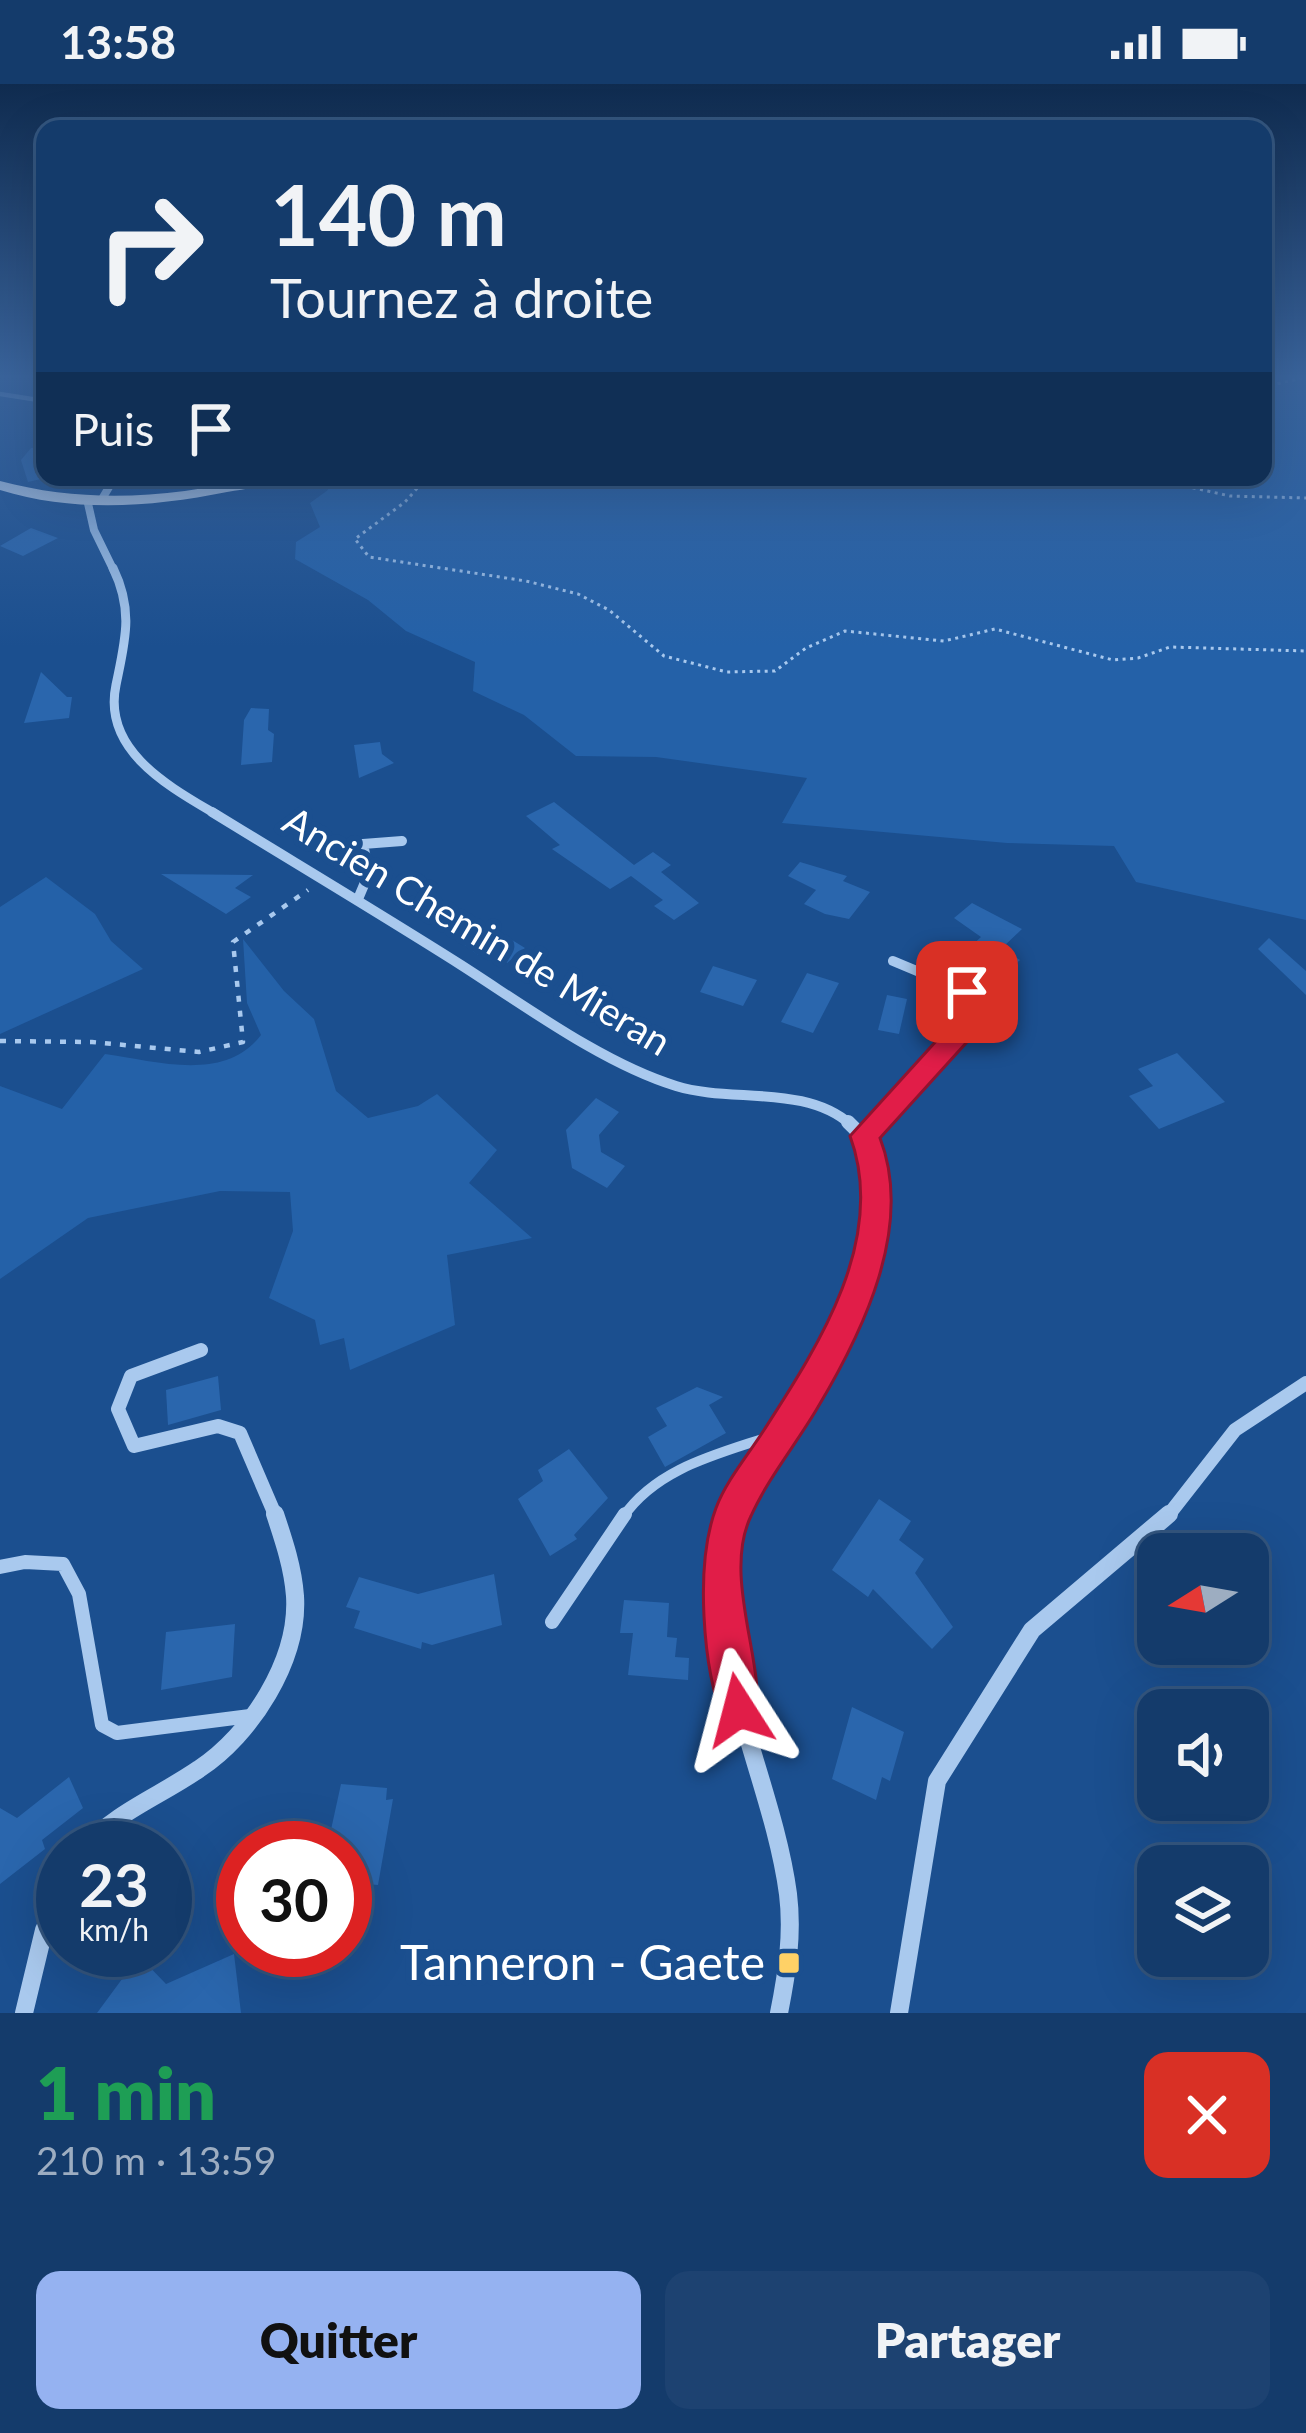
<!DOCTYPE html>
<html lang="fr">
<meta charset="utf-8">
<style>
body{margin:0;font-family:Lato,sans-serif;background:#1d4271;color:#f1f3f6;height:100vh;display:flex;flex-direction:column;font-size:45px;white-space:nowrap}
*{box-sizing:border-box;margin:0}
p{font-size:39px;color:#9dadc1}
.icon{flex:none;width:66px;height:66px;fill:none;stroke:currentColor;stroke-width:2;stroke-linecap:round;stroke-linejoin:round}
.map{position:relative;height:1929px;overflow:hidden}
.panel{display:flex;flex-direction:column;background:#143b6b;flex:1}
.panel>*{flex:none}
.top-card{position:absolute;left:36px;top:36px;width:1236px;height:366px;border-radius:24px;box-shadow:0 12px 48px #0002,0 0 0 3px #33557e;background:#143b6b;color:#f1f3f6;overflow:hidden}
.needle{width:78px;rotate:259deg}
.buttons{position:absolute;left:1137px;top:1449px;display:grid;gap:24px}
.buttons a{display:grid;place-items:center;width:132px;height:132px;border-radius:24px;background:#143b6b;box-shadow:0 12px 48px #0002,0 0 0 3px #33557e;font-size:60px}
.speed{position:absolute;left:36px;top:1737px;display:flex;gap:24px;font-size:60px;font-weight:700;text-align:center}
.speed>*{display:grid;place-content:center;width:156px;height:156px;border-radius:50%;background:#143b6b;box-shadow:0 12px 48px #0002,0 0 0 3px #33557e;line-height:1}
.speed small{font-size:30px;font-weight:400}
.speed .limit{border:18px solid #d22;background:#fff;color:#111}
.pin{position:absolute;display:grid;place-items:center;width:102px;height:102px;color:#fff;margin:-51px;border-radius:24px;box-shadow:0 6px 18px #0006}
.me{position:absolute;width:132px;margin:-66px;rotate:351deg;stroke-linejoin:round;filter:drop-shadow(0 0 9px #0008)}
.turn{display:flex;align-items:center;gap:42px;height:252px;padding:0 36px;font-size:54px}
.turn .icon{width:156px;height:156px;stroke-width:2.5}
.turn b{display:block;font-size:84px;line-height:102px}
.then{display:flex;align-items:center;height:114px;padding:0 36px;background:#0003;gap:24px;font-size:45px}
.round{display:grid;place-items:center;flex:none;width:126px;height:126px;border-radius:24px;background:#1d4271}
.overview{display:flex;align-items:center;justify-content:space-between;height:204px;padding:0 36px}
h1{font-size:72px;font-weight:800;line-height:90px;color:#1e9e55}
.action{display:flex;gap:24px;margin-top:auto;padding:24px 36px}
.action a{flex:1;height:138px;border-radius:24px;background:#95b2f1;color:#111;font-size:48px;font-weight:800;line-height:138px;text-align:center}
.action a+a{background:#1d4271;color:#f1f3f6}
.status{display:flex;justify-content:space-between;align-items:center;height:84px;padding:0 60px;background:#143b6b;direction:ltr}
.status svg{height:33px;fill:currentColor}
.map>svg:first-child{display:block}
.green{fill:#2461a8}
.building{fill:#2a66ad}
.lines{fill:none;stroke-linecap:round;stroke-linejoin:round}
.path-far1{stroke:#a9c9ee;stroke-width:3;stroke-dasharray:3 4.5;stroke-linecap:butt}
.path{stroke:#a9c9ee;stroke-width:4.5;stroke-dasharray:6 9;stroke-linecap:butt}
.lane-far2{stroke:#a9c9ee;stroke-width:4.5}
.lane-far1{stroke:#a9c9ee;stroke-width:10}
.lane{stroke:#a9c9ee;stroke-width:14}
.street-far4{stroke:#a9c9ee;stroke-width:8}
.street-far3{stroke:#a9c9ee;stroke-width:9}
.street-far2{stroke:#a9c9ee;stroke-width:10}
.street-far1{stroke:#a9c9ee;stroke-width:14}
.street{stroke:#a9c9ee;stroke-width:18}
.secondary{fill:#d6e6fa;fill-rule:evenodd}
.route{fill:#e11d48;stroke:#92132f;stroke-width:3}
.poi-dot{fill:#ffd166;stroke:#1b4f8f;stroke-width:4.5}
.labels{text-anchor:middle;stroke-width:12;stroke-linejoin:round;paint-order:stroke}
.street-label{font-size:39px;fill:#fff;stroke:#1b4f8f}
.near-poi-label{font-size:48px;fill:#fff;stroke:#1b4f8f;text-anchor:end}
</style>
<div class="status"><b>13:58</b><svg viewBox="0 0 49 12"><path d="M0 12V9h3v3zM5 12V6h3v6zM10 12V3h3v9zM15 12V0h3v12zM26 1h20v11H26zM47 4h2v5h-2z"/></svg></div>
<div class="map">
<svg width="1306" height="1929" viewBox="0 0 1306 1929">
<rect width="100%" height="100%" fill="#1b4f8f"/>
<g class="green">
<polygon points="1263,293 1306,293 1306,836 1136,798 1114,762 1007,759 782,739 807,694 656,673 576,672 524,631 473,607 475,578 406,547 368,516 295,475 296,458 320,443 310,419 328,406 325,393 1263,393"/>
<polygon points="46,793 95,830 111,857 143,885 0,950 0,823"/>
<path d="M243 855 284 907 314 935 336 1007 368 1034 418 1022 437 1010 497 1066 469 1099 532 1154 447 1171 455 1241 350 1286 344 1254 320 1261 315 1236 269 1214 293 1147 290 1108 220 1107 88 1134 0 1195V1002L62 1025 105 970C156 977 225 999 261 951L247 919Z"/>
</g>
<g class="building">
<polygon points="31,364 45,364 45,394 28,398 21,376"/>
<polygon points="31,444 58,454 23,472 0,462"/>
<polygon points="41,588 67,613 72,613 69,634 24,639"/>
<polygon points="251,624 269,625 268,646 274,650 272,678 241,681 244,636"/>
<polygon points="380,658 382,670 394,679 359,694 354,661"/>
<polygon points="554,718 634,781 653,768 671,781 661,788 699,819 674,836 654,822 663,816 631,792 610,805 552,765 560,761 526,732"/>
<polygon points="800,778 847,792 843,797 870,808 849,835 825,830 804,820 816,806 788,792"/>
<polygon points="161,790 253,791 235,804 251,813 226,830"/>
<polygon points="972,819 1022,845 1002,864 1020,876 1007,888 968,865 981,853 954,834"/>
<polygon points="481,844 498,855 504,851 525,864 507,879 485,865 478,871 463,860"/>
<polygon points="1269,854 1306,887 1306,911 1258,865"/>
<polygon points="713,882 757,896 743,922 700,908"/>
<polygon points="807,889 839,899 813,949 781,938"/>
<polygon points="887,911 907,915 899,950 878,946"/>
<polygon points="1177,969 1225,1018 1159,1045 1129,1012 1153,1002 1138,985"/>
<polygon points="596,1014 619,1028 599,1051 601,1068 625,1082 607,1104 572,1084 566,1046"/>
<polygon points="218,1292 221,1326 168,1341 166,1306"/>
<polygon points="697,1303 723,1313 709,1321 726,1349 665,1383 648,1353 667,1342 656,1324"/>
<polygon points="569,1365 608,1414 574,1451 577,1455 550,1472 518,1415 543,1397 538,1386"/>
<polygon points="879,1415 911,1437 899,1456 924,1475 915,1489 953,1543 932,1565 873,1505 868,1513 832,1486"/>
<polygon points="494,1490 502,1541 432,1561 422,1558 421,1565 354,1544 360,1527 346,1523 359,1493 418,1510"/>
<polygon points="624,1516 669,1519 667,1553 677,1554 675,1573 689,1574 688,1596 628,1591 633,1549 620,1549"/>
<polygon points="235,1540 232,1593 161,1606 166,1548"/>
<polygon points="852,1623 904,1648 890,1697 882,1693 876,1716 832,1695"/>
<polygon points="69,1693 83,1724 42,1756 45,1765 0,1800 0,1724 17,1734"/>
<polygon points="341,1700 387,1704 386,1716 393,1715 378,1801 345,1798 345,1764 327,1764"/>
<polygon points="234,1870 241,1929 97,1929 139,1872 166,1900"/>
</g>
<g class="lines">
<g class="path-far1">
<polyline points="1263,303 1306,293"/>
<polyline points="427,393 405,418 355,455 369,473 526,497 578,510 609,526 664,572 727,588 775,587 806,564 845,547 944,557 995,545 1113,576 1138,574 1170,563 1306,567"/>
<polyline points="1089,393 1125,401 1176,400 1230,412 1306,414"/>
</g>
<polyline class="path" points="0,957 92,958 199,968 243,958 233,858 308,806"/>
<polyline class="lane-far2" points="0,310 45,317"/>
<path class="lane-far1" d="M623 1433C659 1381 724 1369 780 1349"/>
<g class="lane">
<polyline points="0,1483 25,1478 63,1480 79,1510 102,1641 117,1649 250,1632"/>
<polyline points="552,1538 625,1430"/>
</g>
<g class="street-far4">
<polyline points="87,415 94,446 114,487"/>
<polyline points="102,415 115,393"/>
</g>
<path class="street-far3" d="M113 484C134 527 125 557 116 601 102 667 170 703 217 731"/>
<g class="street-far2">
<path d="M212 728C295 779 379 829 461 881 525 922 604 980 676 1002 730 1019 806 1000 851 1041"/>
<polyline points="358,815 369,789 363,760 402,757"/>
<polyline points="873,1041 977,926 967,908 893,877"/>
</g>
<g class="street-far1">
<polyline points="864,1051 876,1038"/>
<polyline points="201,1266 131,1292 118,1325 134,1362 218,1342 240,1349 276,1433"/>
<path d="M731 1433C768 1340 957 1136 848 1038"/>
<polyline points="1167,1433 1235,1346 1306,1299"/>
</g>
<g class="street">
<path d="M732 1430C693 1560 771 1684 788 1810 793 1850 787 1889 779 1929"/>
<path d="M84 1764C116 1728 160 1712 199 1685 251 1651 299 1576 295 1512 293 1484 284 1457 275 1430"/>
<polyline points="24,1929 44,1846 63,1808"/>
<polyline points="899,1929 937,1697 1032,1546 1169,1430"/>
</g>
<path class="secondary" d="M258 393H282C267 402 246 405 227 408 152 423 75 429 0 406V397C86 420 171 414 258 393Z"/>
</g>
<linearGradient id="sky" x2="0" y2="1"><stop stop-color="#0f2b4f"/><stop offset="0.52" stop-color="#39639b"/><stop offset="1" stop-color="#39639b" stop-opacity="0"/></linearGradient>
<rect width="1306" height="563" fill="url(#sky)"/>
<path class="route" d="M967 898 976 901 990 926 976 948 880 1054C914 1142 864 1246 818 1323 797 1359 768 1394 751 1432 720 1496 772 1594 753 1640L739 1646 725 1640C702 1585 695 1480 716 1424 726 1397 748 1371 764 1346 818 1262 888 1155 850 1052L957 934 963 925 954 908Z"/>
<rect class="poi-dot" x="777" y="1867" width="24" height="24" rx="6"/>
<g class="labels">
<g class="street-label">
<text transform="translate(477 847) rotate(31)" y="14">Ancien Chemin de Mieran</text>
</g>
<g class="near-poi-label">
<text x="765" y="1896">Tanneron - Gaete</text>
</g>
</g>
</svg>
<div class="buttons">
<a><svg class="needle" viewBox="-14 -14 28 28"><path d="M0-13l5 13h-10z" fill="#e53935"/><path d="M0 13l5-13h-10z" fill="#9dadc1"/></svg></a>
<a><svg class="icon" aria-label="sound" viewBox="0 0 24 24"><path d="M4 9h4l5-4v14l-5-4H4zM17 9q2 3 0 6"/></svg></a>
<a><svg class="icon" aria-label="layers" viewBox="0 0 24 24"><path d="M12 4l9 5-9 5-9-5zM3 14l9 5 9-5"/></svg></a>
</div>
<div class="speed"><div>23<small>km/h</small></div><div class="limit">30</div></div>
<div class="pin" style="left:967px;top:908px;background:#d93025"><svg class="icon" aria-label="arrive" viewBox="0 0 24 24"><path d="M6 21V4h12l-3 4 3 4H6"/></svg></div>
<svg class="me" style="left:739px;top:1626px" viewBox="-20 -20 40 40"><path d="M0-17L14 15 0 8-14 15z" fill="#e11d48" stroke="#fff" stroke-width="4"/></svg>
<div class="top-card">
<div class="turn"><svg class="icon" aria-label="right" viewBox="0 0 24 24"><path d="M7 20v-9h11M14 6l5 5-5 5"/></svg><div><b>140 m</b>Tournez à droite</div></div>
<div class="then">Puis<svg class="icon" aria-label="arrive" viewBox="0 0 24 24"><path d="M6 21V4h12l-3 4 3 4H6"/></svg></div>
</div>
</div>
<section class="panel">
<div class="overview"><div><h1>1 min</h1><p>210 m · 13:59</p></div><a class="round" style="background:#d93025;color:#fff"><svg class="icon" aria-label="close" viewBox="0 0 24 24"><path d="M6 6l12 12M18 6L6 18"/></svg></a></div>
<div class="action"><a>Quitter</a><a>Partager</a></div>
</section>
